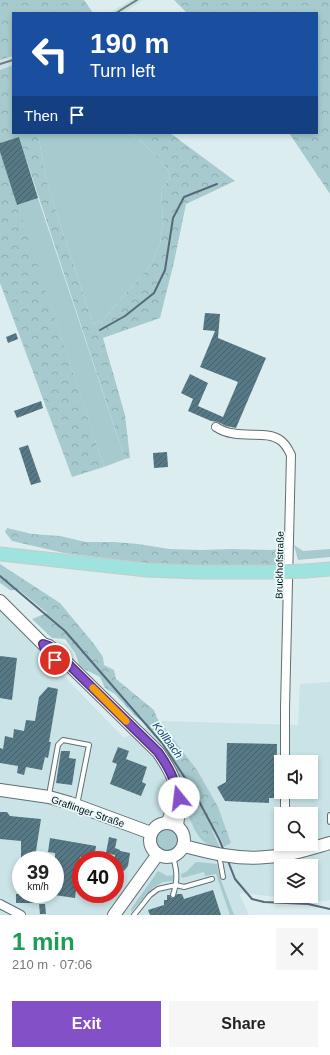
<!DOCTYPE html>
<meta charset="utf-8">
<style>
body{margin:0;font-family:Helvetica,sans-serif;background:#f6f6f6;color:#222;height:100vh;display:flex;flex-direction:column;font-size:15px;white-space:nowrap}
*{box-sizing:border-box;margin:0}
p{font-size:13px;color:#767676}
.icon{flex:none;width:22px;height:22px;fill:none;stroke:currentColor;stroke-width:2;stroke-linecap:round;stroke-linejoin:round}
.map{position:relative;height:915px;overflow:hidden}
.sheet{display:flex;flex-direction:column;background:#fff;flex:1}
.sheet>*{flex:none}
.banner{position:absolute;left:12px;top:12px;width:306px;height:122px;border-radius:0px;box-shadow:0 2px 6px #0003;background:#1a4fa0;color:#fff;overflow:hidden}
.buttons{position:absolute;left:274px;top:755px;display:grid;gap:8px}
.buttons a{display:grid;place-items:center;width:44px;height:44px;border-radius:0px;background:#fff;box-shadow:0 2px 6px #0003;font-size:20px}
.speed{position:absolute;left:12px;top:851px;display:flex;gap:8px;font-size:20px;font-weight:700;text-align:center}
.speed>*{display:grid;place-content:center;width:52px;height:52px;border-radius:50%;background:#fff;box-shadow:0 2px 6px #0003;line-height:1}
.speed small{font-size:10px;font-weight:400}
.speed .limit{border:6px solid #d22;background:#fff;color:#111}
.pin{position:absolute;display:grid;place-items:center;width:34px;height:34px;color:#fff;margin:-17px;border:2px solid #fff;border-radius:50%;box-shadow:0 1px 4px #0007}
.me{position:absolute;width:44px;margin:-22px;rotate:344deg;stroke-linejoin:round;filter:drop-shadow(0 0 3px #0008)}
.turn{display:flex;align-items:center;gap:14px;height:84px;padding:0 12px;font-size:18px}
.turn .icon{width:52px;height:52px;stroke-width:2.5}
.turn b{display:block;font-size:28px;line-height:34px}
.then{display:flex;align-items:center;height:38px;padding:0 12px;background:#0003;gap:8px;font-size:15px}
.round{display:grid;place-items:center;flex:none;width:42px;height:42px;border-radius:0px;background:#f6f6f6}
.summary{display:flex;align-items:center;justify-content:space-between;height:68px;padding:0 12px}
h1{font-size:24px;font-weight:700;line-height:30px;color:#1e9e55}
.cta{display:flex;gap:8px;margin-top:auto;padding:8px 12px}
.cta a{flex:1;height:46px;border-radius:0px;background:#8350c8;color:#fff;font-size:16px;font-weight:700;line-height:46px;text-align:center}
.cta a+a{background:#f6f6f6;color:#222}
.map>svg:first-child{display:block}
.built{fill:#c9e3e6;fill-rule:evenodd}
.green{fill:#a6cace}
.forest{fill:url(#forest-crowns)}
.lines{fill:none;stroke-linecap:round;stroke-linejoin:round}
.stream{stroke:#576a79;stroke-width:2}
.building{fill:url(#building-hatch)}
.lane-casing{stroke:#606f71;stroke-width:6}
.street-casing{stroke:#606f71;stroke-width:10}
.secondary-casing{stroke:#606f71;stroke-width:14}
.primary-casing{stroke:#c9caca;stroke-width:15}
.lane{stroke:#fff;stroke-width:4}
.street{stroke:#fff;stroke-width:8}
.secondary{stroke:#fff;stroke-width:12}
.primary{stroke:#9ee3dd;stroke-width:13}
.rail{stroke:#727d7e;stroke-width:2}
.primary-bridge-casing{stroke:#c9caca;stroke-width:15;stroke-linecap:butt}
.primary-bridge{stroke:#9ee3dd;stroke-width:13}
.route-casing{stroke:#553482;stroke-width:10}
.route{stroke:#8350c8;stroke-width:7}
.slow{stroke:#f59e0b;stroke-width:7}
.labels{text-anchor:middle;stroke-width:3.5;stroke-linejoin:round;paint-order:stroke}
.street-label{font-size:10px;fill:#090e0f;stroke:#e9fafc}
.water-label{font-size:11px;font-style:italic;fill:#134060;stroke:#e9fafc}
</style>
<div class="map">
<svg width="330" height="915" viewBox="0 0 330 915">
<defs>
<pattern id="forest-crowns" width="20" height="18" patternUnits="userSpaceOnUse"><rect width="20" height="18" fill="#a6cace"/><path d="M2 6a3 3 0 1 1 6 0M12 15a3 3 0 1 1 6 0" fill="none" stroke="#8eacb0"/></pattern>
<pattern id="building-hatch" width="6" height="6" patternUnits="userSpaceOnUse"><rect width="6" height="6" fill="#577885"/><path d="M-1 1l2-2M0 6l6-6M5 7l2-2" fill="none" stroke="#46616b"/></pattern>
</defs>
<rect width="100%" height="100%" fill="#dcedef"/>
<g class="built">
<polygon points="131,0 143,0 123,13 109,13"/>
<polygon points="13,56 13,65 0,70 0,60"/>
<path d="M0 610 124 738 160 721 298 725 300 684 330 682V900L323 901 239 893 249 915H0ZM281 762H311V792H281ZM281 814H311V844H281ZM21 860H55V894H21ZM81 860H115V894H81ZM281 866H311V896H281Z"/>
</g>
<g class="green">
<polygon points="38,133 130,133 146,146 167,168 170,178 161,189 163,221 160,244 150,266 101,322 93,324 46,180"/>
<polygon points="38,198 125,459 104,467 17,205"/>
<polygon points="294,545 303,551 330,549 330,557 298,560"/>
<path d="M183 788 187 806 205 838 212 830 220 848C198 845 195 829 186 811L183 810 181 791Z"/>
<circle cx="168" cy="840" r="13"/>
<polygon points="196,862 217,864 219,875 234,915 230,915 216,874 205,876 204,872 182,878 181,874 186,872"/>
<polygon points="158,871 167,876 174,875 173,881 163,882 154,887 131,912 131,909"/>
</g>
<g class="forest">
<polygon points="0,0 84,0 93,13 13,13 13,56 0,60"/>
<polygon points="174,0 330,0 330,194 289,133 317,133 317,13 187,13"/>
<polygon points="13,65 13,133 38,133 46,180 93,324 101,322 150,266 160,244 163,221 161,189 170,178 167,168 146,146 130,133 170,133 235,181 186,204 174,262 160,318 103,338 125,415 130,458 125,459 19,137 0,143 0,70"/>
<polygon points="0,152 104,467 72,477 0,283"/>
<polygon points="7,528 32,534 60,536 86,542 115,542 138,544 169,549 201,550 231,549 271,550 284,549 284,565 228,567 144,563 64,553 12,541 5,532"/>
<polygon points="0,564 60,603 94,644 103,657 104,665 114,670 116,679 154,710 157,718 197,770 218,807 231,843 224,847 219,835 212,830 206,839 187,806 183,788 179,775 169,757 166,746 156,733 134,715 115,694 105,688 100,677 80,667 75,653 65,639 52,638 32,619 47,613 19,590 10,590 0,583"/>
</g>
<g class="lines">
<g class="stream">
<polyline points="100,330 125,316 154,293 165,270 173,218 184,197 217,184"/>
<polyline points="0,576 65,631 162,743 193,790 219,839 224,851"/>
<polyline points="228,861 235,879 252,899 264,902 308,904 330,909"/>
</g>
</g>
<g class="building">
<polygon points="19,137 38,198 17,205 0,152 0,143"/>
<polygon points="205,313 220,314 218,338 266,358 236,428 226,426 218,422 211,421 188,411 193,399 181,393 190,374 208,383 198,406 223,417 238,382 200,367 215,331 203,330"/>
<polygon points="16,333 18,339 8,343 6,337"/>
<polygon points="41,401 43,408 17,418 14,411"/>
<polygon points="28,445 41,482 31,485 19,448"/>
<polygon points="167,452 168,467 154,468 153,453"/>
<polygon points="0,656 17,658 12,700 0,698"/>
<polygon points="48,687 58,689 49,742 51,742 48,758 45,757 42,770 26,767 24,775 17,773 18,766 0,763 0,748 3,749 5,736 13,738 14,729 24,731 26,720 35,721 39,697"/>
<polygon points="227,743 277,744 276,798 269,798 269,803 225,801 217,787 226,782"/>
<polygon points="118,747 129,751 126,759 147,767 142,782 146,784 141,796 110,784 117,764 112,762"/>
<polygon points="61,751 70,751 69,758 76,759 72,785 56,783"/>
<polygon points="0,812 7,812 10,816 41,819 36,851 41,851 41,860 21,860 21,841 0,839"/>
<polygon points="109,837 117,839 115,848 120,850 120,851 130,853 128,866 124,871 115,864 115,860 114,860 115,855 106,853"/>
<polygon points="50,838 96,846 94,859 80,857 75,898 54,895 57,873 55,873 55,853 48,852"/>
<polygon points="213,890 221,915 150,915 148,910 164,905 164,900 167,900 167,895 170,895 171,898 173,898 177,894 182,894 184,899"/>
<rect x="16" y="894" width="18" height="9"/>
<polygon points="39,904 45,904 46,914 40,914"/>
</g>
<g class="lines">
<defs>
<g id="lane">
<polyline points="49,795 58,745 63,740 89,745 77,805"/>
<polyline points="330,815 330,822"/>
<polyline points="219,855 223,877"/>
<path d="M173 856C177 871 178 880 173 895"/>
<polyline points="134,915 150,895 158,889 176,885 184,887 212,879"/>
</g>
<g id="street">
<path d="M216 427C237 441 265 429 280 440 286 444 288 449 291 455L285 708V762"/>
<polyline points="285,792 285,814"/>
<polyline points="285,844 285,855"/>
<polyline points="0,904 21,915"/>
</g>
<g id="secondary">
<path d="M0 601 43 644 49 646 59 655 158 752C175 776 183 796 177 825"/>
<polyline points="0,790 49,797 70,803 151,833"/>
<polyline points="168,822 172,810 173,804"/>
<circle cx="167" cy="840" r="17"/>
<path d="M184 846C211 853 238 860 266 857 288 856 309 849 330 843"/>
<polyline points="114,915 158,854"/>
</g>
<g id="primary">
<polyline points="0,554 147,570 199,572 275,572"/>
<polyline points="306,571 330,569"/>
</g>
</defs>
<use href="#lane" class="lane-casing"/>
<use href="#street" class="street-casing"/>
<use href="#secondary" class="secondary-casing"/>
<use href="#primary" class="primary-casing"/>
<use href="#lane" class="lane"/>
<use href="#street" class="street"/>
<use href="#secondary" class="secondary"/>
<use href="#primary" class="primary"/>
<g class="rail">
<polyline points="116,13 137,0"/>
<polyline points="0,64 13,60"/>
</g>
<defs>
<polyline id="primary-bridge" points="275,572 306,571"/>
</defs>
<use href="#primary-bridge" class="primary-bridge-casing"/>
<use href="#primary-bridge" class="primary-bridge"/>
</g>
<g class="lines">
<defs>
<path id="route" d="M55 660 45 650 43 644 49 646 59 655 158 752C170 769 174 778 179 798"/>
</defs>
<use href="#route" class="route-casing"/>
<use href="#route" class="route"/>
<polyline class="slow" points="93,688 126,721"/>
</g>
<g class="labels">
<g class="street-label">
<text transform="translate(279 565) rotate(-89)" y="4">Bruckhofstraße</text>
<text transform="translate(88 811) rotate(19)" y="4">Graflinger Straße</text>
</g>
<g class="water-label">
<text transform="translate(168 740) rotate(53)" y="4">Kollbach</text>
</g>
</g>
</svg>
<div class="buttons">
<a><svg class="icon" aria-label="sound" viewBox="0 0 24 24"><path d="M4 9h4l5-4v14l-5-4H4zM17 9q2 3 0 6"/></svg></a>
<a><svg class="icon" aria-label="search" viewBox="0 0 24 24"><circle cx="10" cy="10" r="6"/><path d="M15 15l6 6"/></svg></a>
<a><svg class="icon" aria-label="layers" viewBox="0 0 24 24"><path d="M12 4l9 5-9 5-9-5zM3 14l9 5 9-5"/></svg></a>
</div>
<div class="speed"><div>39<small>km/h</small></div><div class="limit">40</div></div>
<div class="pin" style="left:55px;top:660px;background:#d93025"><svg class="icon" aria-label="arrive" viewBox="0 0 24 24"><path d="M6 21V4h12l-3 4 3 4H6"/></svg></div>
<svg class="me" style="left:179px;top:798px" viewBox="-20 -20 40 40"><circle r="19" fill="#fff"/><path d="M0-13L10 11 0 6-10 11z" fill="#8350c8"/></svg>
<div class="banner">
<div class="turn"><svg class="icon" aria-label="left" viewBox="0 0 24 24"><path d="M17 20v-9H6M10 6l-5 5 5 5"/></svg><div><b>190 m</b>Turn left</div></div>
<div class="then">Then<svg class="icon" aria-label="arrive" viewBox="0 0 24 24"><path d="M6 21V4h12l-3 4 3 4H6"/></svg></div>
</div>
</div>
<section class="sheet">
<div class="summary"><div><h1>1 min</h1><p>210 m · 07:06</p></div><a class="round"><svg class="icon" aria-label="close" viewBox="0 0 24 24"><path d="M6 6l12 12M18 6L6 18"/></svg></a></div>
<div class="cta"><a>Exit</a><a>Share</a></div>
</section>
